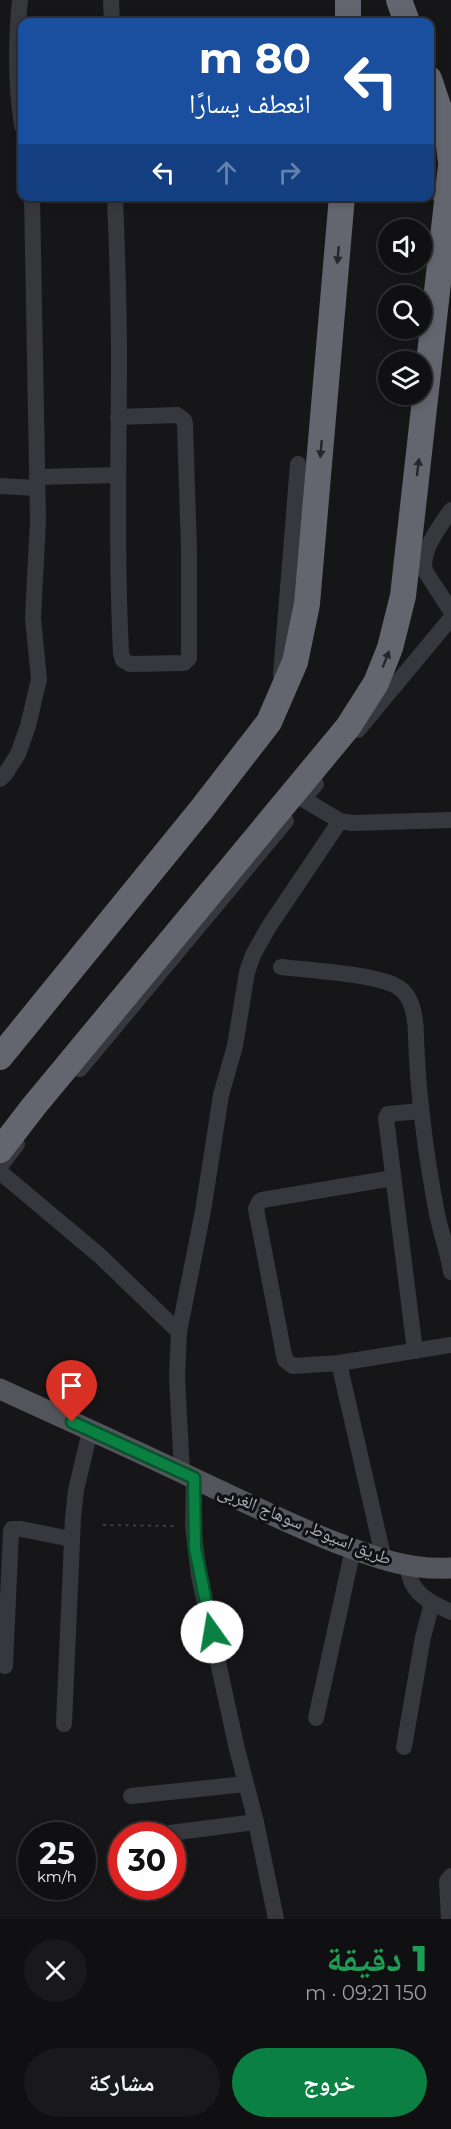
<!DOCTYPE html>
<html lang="ar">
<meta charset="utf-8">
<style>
body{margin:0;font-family:Montserrat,"Noto Naskh Arabic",sans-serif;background:#19191b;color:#f1f3f6;direction:rtl;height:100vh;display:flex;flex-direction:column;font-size:22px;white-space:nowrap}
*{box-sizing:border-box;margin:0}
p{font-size:20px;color:#9c9d9f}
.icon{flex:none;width:33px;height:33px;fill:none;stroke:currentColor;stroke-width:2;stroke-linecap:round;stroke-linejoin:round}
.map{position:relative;height:1919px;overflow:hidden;direction:ltr}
.side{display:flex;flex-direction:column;background:#101012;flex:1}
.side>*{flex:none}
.guide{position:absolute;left:18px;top:18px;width:416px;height:183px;border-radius:12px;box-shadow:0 3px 9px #0003,0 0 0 2px #303032;direction:rtl;background:#1a4fa0;color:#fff;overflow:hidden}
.controls{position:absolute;left:378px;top:219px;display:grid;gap:12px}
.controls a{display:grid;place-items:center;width:54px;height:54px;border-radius:50%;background:#101012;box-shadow:0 3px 9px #0003,0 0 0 2px #303032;font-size:30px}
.speed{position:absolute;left:18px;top:1822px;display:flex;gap:12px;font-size:30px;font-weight:700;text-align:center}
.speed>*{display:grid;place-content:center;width:78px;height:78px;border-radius:50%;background:#101012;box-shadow:0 3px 9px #0003,0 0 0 2px #303032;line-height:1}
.speed small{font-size:15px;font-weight:400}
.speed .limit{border:9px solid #d22;background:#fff;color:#111}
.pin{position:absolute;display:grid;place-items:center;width:51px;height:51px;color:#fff;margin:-62px -26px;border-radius:50% 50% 50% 0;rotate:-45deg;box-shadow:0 0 6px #0007}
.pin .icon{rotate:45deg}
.me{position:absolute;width:66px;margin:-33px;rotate:347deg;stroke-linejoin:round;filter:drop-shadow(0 0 4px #0008)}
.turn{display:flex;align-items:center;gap:21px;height:126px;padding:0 24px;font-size:27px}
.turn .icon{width:78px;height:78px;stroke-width:2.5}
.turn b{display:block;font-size:42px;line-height:51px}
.lanes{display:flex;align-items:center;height:57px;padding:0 24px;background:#0003;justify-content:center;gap:30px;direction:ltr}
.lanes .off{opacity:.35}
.round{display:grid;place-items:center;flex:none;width:63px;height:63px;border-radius:32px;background:#19191b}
.headline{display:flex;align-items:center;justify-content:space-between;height:102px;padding:0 24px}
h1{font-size:36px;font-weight:800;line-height:45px;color:#1e9e55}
.action{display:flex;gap:12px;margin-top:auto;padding:12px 24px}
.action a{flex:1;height:69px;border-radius:36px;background:#0b8043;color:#fff;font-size:24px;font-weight:800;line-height:69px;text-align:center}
.action a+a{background:#19191b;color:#f1f3f6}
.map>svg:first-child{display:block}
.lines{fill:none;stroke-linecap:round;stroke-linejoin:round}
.path{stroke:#3d3f44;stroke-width:2;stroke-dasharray:3 4.5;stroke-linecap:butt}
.minor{stroke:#37383d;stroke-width:16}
.major{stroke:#53555c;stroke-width:21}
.highway{stroke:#63666e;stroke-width:26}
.rail{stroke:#4a4c52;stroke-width:4;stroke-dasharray:8 6;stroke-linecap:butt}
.highway-bridge{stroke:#63666e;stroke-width:26}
.oneway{fill:#26262a}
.route-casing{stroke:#07532c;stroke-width:15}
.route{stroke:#0b8043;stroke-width:10}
.labels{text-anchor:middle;stroke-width:6;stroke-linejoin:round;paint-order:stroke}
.street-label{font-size:18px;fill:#a8adb8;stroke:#111113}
</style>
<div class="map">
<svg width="451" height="1919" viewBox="0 0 451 1919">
<rect width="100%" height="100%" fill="#161618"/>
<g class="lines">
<polyline class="path" points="103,1525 178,1526"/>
<g class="minor">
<path d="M20 0C16 41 16 86 22 126"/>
<polyline points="111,0 112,22"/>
<path d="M115 196C117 250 119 303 119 356 119 455 116 554 121 653L123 660 130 664 184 663 189 658V550L185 424 184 420 177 415 118 417"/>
<polyline points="37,477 117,475"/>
<polyline points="0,486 37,488"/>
<path d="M451 510C440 526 420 551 425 571L451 611"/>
<polyline points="281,675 298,464"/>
<polyline points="358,730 451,618"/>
<polyline points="0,779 6,773 18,754 28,726 39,679 33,618 38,520 32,196"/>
<polyline points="316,784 303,799 340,821 352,823 451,820"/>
<path d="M281 967C308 970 376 974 398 987 413 996 416 1020 416 1037 418 1096 426 1156 437 1214 441 1233 448 1252 451 1272"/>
<polyline points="80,1069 286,821"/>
<polyline points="0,1166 17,1144"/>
<polyline points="0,1172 99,1255 179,1332"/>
<polyline points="393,1178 262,1200 259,1202 256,1209 285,1360 293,1366 339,1363 451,1345"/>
<polyline points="415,1351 386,1118 388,1114 421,1111"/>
<polyline points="339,1363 384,1560"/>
<polyline points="182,1473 177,1377 179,1332 203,1211 221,1095 235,1046 247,972 253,955 268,928 340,821"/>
<polyline points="194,1478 193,1526 199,1576 237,1749 256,1822 276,1919"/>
<path d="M408 1566C409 1593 429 1602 451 1612"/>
<polyline points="5,1666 11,1531 12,1529 21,1529 71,1539"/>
<polyline points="316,1718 353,1549"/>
<polyline points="64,1724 73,1518 76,1490 90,1431"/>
<polyline points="404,1747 423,1637 432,1603"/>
<polyline points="131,1796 246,1784"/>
<polyline points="170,1833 256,1822"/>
<polyline points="449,1919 447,1881 451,1876"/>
</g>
<path class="major" d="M0 1389C65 1419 131 1448 195 1479 240 1500 285 1522 332 1541 371 1556 409 1571 451 1568"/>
<g class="highway">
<polyline points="399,0 407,22"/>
<polyline points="429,79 448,135 451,163"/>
<polyline points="0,1057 201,810 269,722 295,662 307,604 342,196"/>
</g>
<g class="rail">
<polyline points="342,0 356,22"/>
<polyline points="429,184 451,239"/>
</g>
<g class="highway-bridge">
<polyline points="348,0 348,22"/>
<polyline points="0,1150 34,1106 348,727 376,683 390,648 403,596 451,166"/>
</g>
</g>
<defs><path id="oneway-solid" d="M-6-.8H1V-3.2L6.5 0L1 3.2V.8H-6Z" transform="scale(1.5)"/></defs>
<g class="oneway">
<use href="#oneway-solid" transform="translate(338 255) rotate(95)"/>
<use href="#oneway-solid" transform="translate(321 449) rotate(95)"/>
<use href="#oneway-solid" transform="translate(418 467) rotate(-83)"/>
<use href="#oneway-solid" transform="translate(386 659) rotate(-68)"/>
</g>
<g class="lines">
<defs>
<polyline id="route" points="72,1422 194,1478 195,1548 212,1632"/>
</defs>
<use href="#route" class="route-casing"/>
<use href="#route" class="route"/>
</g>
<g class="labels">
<g class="street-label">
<text transform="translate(305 1525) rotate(22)" y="6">طريق اسيوط, سوهاج الغربى</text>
</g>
</g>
</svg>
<div class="controls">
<a><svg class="icon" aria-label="sound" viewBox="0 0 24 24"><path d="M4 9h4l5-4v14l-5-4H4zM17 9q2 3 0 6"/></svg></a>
<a><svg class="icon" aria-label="search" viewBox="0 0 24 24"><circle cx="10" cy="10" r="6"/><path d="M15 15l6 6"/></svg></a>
<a><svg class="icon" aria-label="layers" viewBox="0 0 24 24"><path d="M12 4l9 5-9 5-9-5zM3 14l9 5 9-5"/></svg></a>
</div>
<div class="speed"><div>25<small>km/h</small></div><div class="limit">30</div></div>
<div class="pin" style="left:72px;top:1422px;background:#d93025"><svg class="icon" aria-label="arrive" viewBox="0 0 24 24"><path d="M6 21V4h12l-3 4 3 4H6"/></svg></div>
<svg class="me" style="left:212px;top:1632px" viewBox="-20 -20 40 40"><circle r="19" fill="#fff"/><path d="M0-13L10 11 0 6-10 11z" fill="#0b8043"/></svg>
<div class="guide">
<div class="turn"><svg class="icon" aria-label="left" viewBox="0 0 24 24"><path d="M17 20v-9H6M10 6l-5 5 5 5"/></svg><div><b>80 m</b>انعطف يسارًا</div></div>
<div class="lanes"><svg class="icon" aria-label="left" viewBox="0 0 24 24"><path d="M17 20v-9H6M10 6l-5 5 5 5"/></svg><svg class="icon off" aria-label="ahead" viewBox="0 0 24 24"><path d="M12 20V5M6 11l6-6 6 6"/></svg><svg class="icon off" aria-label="right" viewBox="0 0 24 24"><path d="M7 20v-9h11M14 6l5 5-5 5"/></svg></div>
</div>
</div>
<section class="side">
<div class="headline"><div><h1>1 دقيقة</h1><p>150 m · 09:21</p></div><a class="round"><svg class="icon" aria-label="close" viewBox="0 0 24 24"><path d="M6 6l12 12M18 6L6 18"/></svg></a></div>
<div class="action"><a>خروج</a><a>مشاركة</a></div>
</section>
